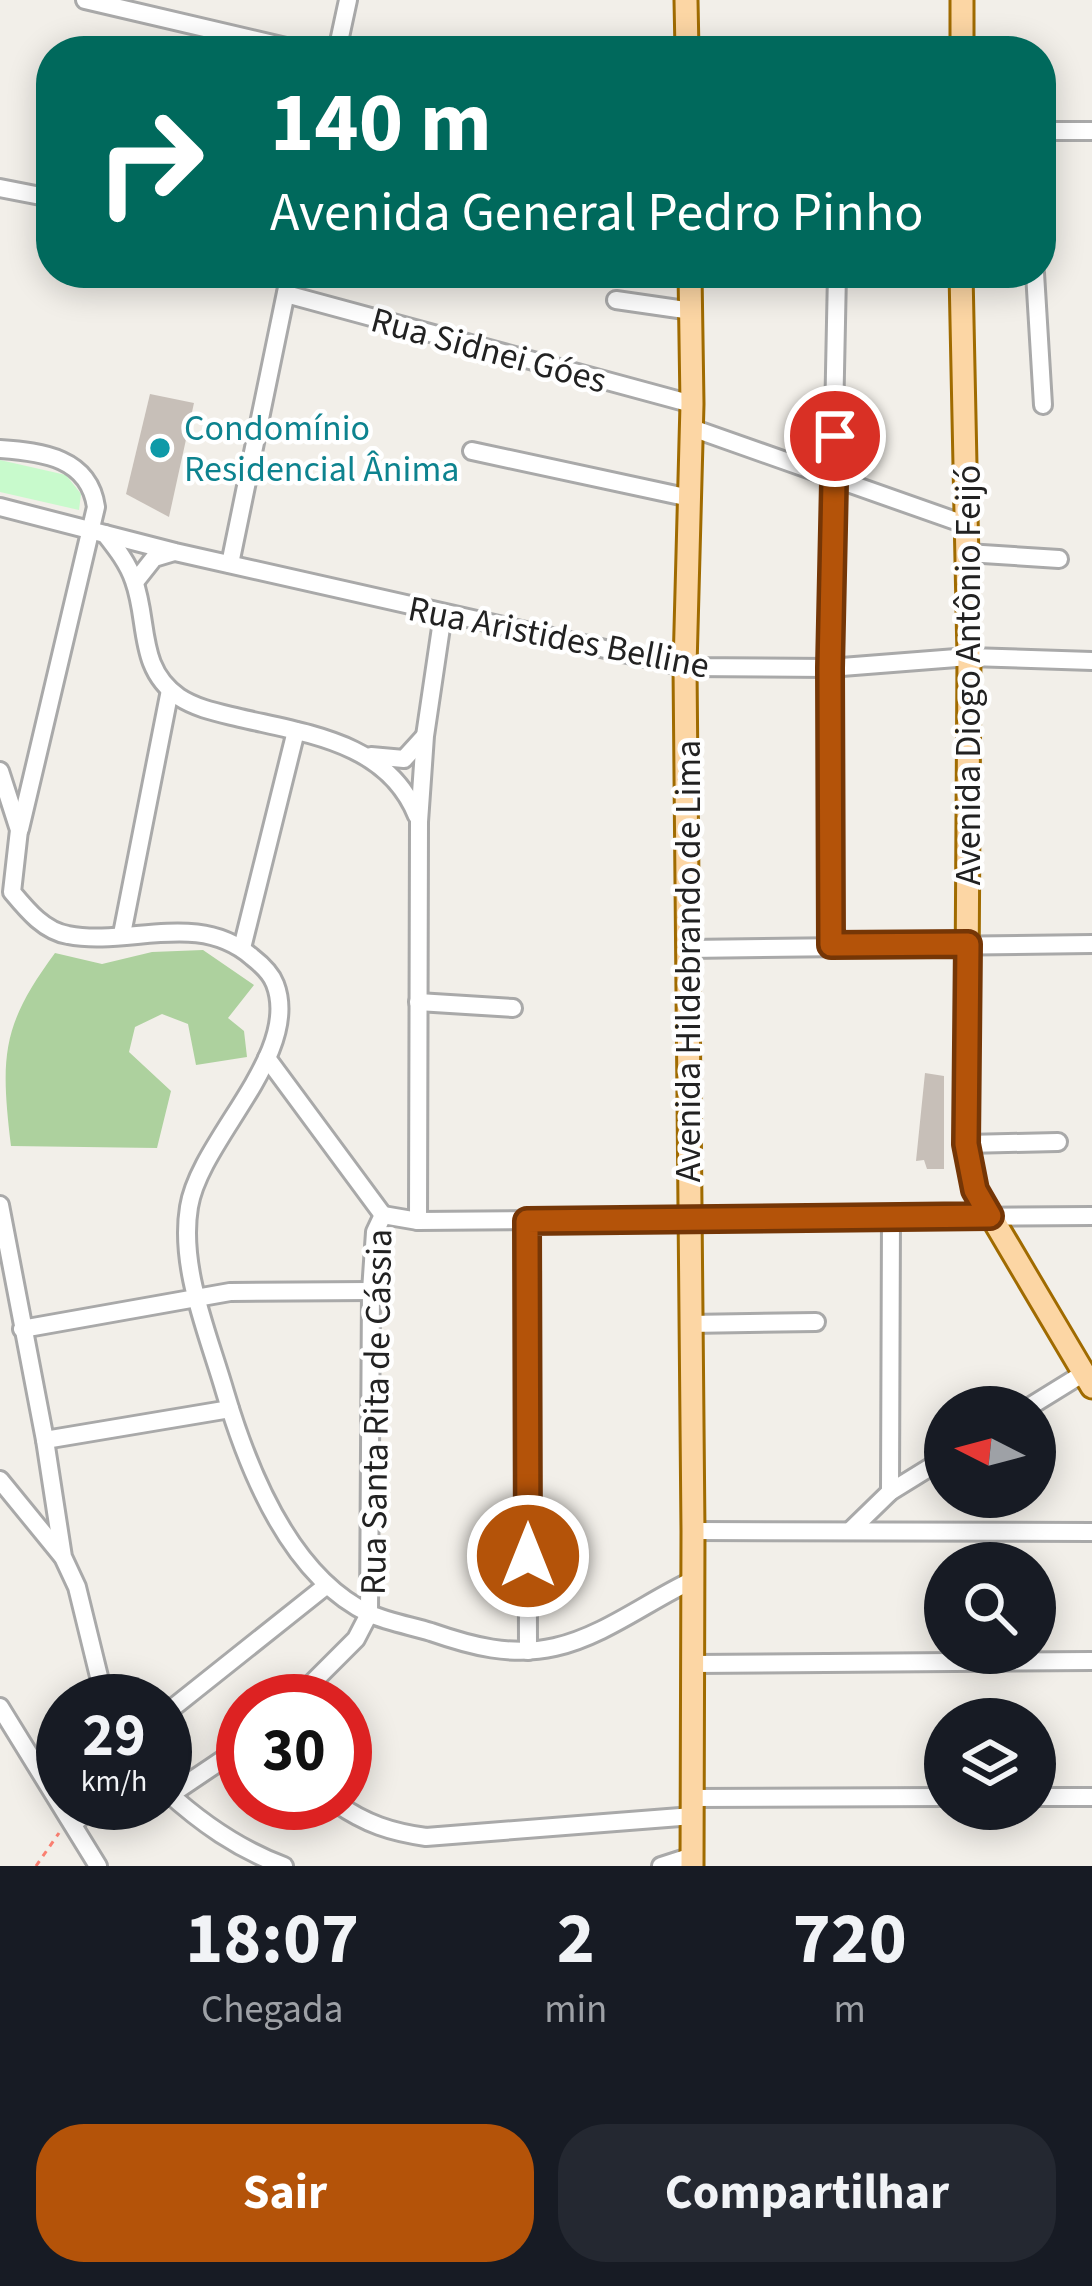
<!DOCTYPE html>
<html lang="pt">
<meta charset="utf-8">
<style>
body{margin:0;font-family:"Source Sans 3",sans-serif;background:#242831;color:#f1f3f6;height:100vh;display:flex;flex-direction:column;font-size:45px;white-space:nowrap}
*{box-sizing:border-box;margin:0}
p{font-size:39px;color:#9ea1a6}
.icon{flex:none;width:66px;height:66px;fill:none;stroke:currentColor;stroke-width:2;stroke-linecap:round;stroke-linejoin:round}
.map{position:relative;height:1866px;overflow:hidden}
.side{display:flex;flex-direction:column;background:#171b24;flex:1}
.side>*{flex:none}
.banner{position:absolute;left:36px;top:36px;width:1020px;height:252px;border-radius:48px;box-shadow:0 6px 30px #0003;background:#00695c;color:#fff;overflow:hidden}
.needle{width:78px;rotate:276deg}
.buttons{position:absolute;left:924px;top:1386px;display:grid;gap:24px}
.buttons a{display:grid;place-items:center;width:132px;height:132px;border-radius:50%;background:#171b24;box-shadow:0 6px 30px #0003;font-size:60px}
.speed{position:absolute;left:36px;top:1674px;display:flex;gap:24px;font-size:60px;font-weight:700;text-align:center}
.speed>*{display:grid;place-content:center;width:156px;height:156px;border-radius:50%;background:#171b24;box-shadow:0 6px 30px #0003;line-height:1}
.speed small{font-size:30px;font-weight:400}
.speed .limit{border:18px solid #d22;background:#fff;color:#111}
.pin{position:absolute;display:grid;place-items:center;width:102px;height:102px;color:#fff;margin:-51px;border:6px solid #fff;border-radius:50%;box-shadow:0 3px 12px #0007}
.me{position:absolute;width:132px;margin:-66px;rotate:0deg;stroke-linejoin:round;filter:drop-shadow(0 0 9px #0008)}
.turn{display:flex;align-items:center;gap:42px;height:252px;padding:0 36px;font-size:54px}
.turn .icon{width:156px;height:156px;stroke-width:2.5}
.turn b{display:block;font-size:84px;line-height:102px}
.eta{display:flex;justify-content:space-evenly;align-items:center;height:204px;text-align:center}
.eta b{font-size:72px;font-weight:700;line-height:84px}
.button{display:flex;gap:24px;margin-top:auto;padding:24px 36px}
.button a{flex:1;height:138px;border-radius:48px;background:#b45309;color:#fff;font-size:48px;font-weight:700;line-height:138px;text-align:center}
.button a+a{background:#242831;color:#f1f3f6}
.map>svg:first-child{display:block}
.forest{fill:#add19e}
.park{fill:#c8facc}
.building{fill:#c7bfb8}
.lines{fill:none;stroke-linecap:round;stroke-linejoin:round}
.minor-casing{stroke:#a9a9a9;stroke-width:22}
.major-casing{stroke:#a06b00;stroke-width:27}
.path{stroke:#fa8072;stroke-width:3;stroke-dasharray:6 6;stroke-linecap:butt}
.minor{stroke:#fff;stroke-width:16}
.major{stroke:#fcd6a4;stroke-width:21}
.route-casing{stroke:#753606;stroke-width:30}
.route{stroke:#b45309;stroke-width:21}
.culture-dot{fill:#0f9aa8;stroke:#fff;stroke-width:4.5}
.labels{text-anchor:middle;stroke-width:9;stroke-linejoin:round;paint-order:stroke}
.street-label{font-size:36px;fill:#222;stroke:#fff}
.culture-label{font-size:36px;fill:#0d838f;stroke:#fff;text-anchor:start}
</style>
<div class="map">
<svg width="1092" height="1866" viewBox="0 0 1092 1866">
<rect width="100%" height="100%" fill="#f2efe9"/>
<path class="forest" d="M203 950 254 985 228 1018 244 1031 247 1057 196 1065 188 1024 162 1014 135 1027 129 1052 171 1091 157 1148 11 1146C0 1055 2 1025 55 953L102 964 152 952Z"/>
<polygon class="park" points="0,460 66,475 81,494 79,510 0,492"/>
<g class="building">
<polygon points="150,394 194,403 169,517 126,494"/>
<polygon points="925,1073 944,1076 944,1169 927,1169 924,1160 916,1161"/>
</g>
<g class="lines">
<defs>
<g id="minor">
<polyline points="85,0 303,51"/>
<polyline points="337,51 348,0"/>
<polyline points="1041,131 1092,131"/>
<polyline points="0,188 51,198"/>
<polyline points="1035,273 1043,405"/>
<polyline points="286,294 692,404"/>
<polyline points="616,300 692,311"/>
<polyline points="692,428 967,525"/>
<path d="M0 449C43 452 89 458 96 507L20 829"/>
<polyline points="472,451 690,498"/>
<polyline points="0,507 175,552 685,667 829,668 969,657 1092,661"/>
<path d="M105 534C116 548 128 563 134 581 149 622 137 668 179 697 197 709 220 713 240 718 309 734 388 743 417 816"/>
<polyline points="967,553 1059,559"/>
<polyline points="230,564 290,273"/>
<polyline points="135,582 154,558 174,552"/>
<polyline points="371,756 404,759 424,737"/>
<path d="M0 771 19 830 12 892C27 910 44 931 68 935 128 947 198 910 252 957 261 964 271 973 275 984 302 1054 200 1139 189 1207 179 1268 208 1333 225 1392 248 1470 291 1577 370 1614 389 1622 411 1626 431 1632 471 1646 512 1657 555 1647 604 1636 648 1601 693 1580"/>
<polyline points="122,934 170,690"/>
<polyline points="831,945 829,668 837,273"/>
<polyline points="242,948 296,731"/>
<polyline points="687,949 1092,944"/>
<polyline points="418,1002 513,1008"/>
<polyline points="267,1058 383,1215"/>
<polyline points="966,1144 1058,1142"/>
<polyline points="0,1205 45,1440 63,1557 77,1587 105,1701"/>
<polyline points="383,1215 418,1221 1092,1216"/>
<polyline points="418,1221 419,822 425,736 443,614"/>
<polyline points="527,1221 528,1651"/>
<polyline points="689,1324 816,1322"/>
<polyline points="22,1329 230,1292 371,1291"/>
<polyline points="1029,1407 1084,1373"/>
<polyline points="45,1440 230,1409"/>
<polyline points="0,1480 62,1556"/>
<polyline points="890,1492 891,1216"/>
<polyline points="852,1529 890,1492 945,1458"/>
<polyline points="693,1531 1092,1532"/>
<polyline points="694,1664 1092,1661"/>
<polyline points="294,1701 356,1639 369,1614 371,1291 375,1232 383,1215"/>
<polyline points="0,1707 98,1866"/>
<polyline points="165,1714 327,1585"/>
<path d="M165 1790C201 1823 238 1849 284 1866"/>
<polyline points="170,1795 243,1746"/>
<polyline points="1035,1797 1092,1797"/>
<polyline points="693,1798 945,1797"/>
<path d="M336 1803C366 1824 391 1832 426 1837L693 1816"/>
<polyline points="74,1823 98,1803"/>
<polyline points="661,1866 692,1856"/>
</g>
<g id="major">
<polyline points="686,0 687,51"/>
<polyline points="962,51 962,0"/>
<polyline points="690,273 692,404 685,667 693,1531 692,1866"/>
<polyline points="961,273 969,657 966,1144 975,1189 1092,1387"/>
</g>
</defs>
<use href="#minor" class="minor-casing"/>
<use href="#major" class="major-casing"/>
<polyline class="path" points="36,1866 59,1833"/>
<use href="#minor" class="minor"/>
<use href="#major" class="major"/>
</g>
<g class="lines">
<defs>
<polyline id="route" points="528,1556 527,1221 990,1216 975,1190 966,1144 968,944 831,945 830,668 835,436"/>
</defs>
<use href="#route" class="route-casing"/>
<use href="#route" class="route"/>
</g>
<circle class="culture-dot" cx="160" cy="448" r="12"/>
<g class="labels">
<g class="street-label">
<text transform="translate(489 349) rotate(15)" y="13">Rua Sidnei Góes</text>
<text transform="translate(559 636) rotate(11)" y="13">Rua Aristides Belline</text>
<text transform="translate(967 675) rotate(-90)" y="13">Avenida Diogo Antônio Feijó</text>
<text transform="translate(687 961) rotate(-90)" y="13">Avenida Hildebrando de Lima</text>
<text transform="translate(375 1412) rotate(-89)" y="13">Rua Santa Rita de Cássia</text>
</g>
<g class="culture-label">
<text x="184" y="440">Condomínio<tspan x="184" dy="41">Residencial Ânima</tspan></text>
</g>
</g>
</svg>
<div class="buttons">
<a><svg class="needle" viewBox="-14 -14 28 28"><path d="M0-13l5 13h-10z" fill="#e53935"/><path d="M0 13l5-13h-10z" fill="#9ea1a6"/></svg></a>
<a><svg class="icon" aria-label="search" viewBox="0 0 24 24"><circle cx="10" cy="10" r="6"/><path d="M15 15l6 6"/></svg></a>
<a><svg class="icon" aria-label="layers" viewBox="0 0 24 24"><path d="M12 4l9 5-9 5-9-5zM3 14l9 5 9-5"/></svg></a>
</div>
<div class="speed"><div>29<small>km/h</small></div><div class="limit">30</div></div>
<div class="pin" style="left:835px;top:436px;background:#d93025"><svg class="icon" aria-label="arrive" viewBox="0 0 24 24"><path d="M6 21V4h12l-3 4 3 4H6"/></svg></div>
<svg class="me" style="left:528px;top:1556px" viewBox="-20 -20 40 40"><circle r="17" fill="#b45309" stroke="#fff" stroke-width="3"/><path d="M0-11L8 9 0 5-8 9z" fill="#fff"/></svg>
<div class="banner">
<div class="turn"><svg class="icon" aria-label="right" viewBox="0 0 24 24"><path d="M7 20v-9h11M14 6l5 5-5 5"/></svg><div><b>140 m</b>Avenida General Pedro Pinho</div></div>
</div>
</div>
<section class="side">
<div class="eta">
<div><b>18:07</b><p>Chegada</p></div>
<div><b>2</b><p>min</p></div>
<div><b>720</b><p>m</p></div>
</div>
<div class="button"><a>Sair</a><a>Compartilhar</a></div>
</section>
